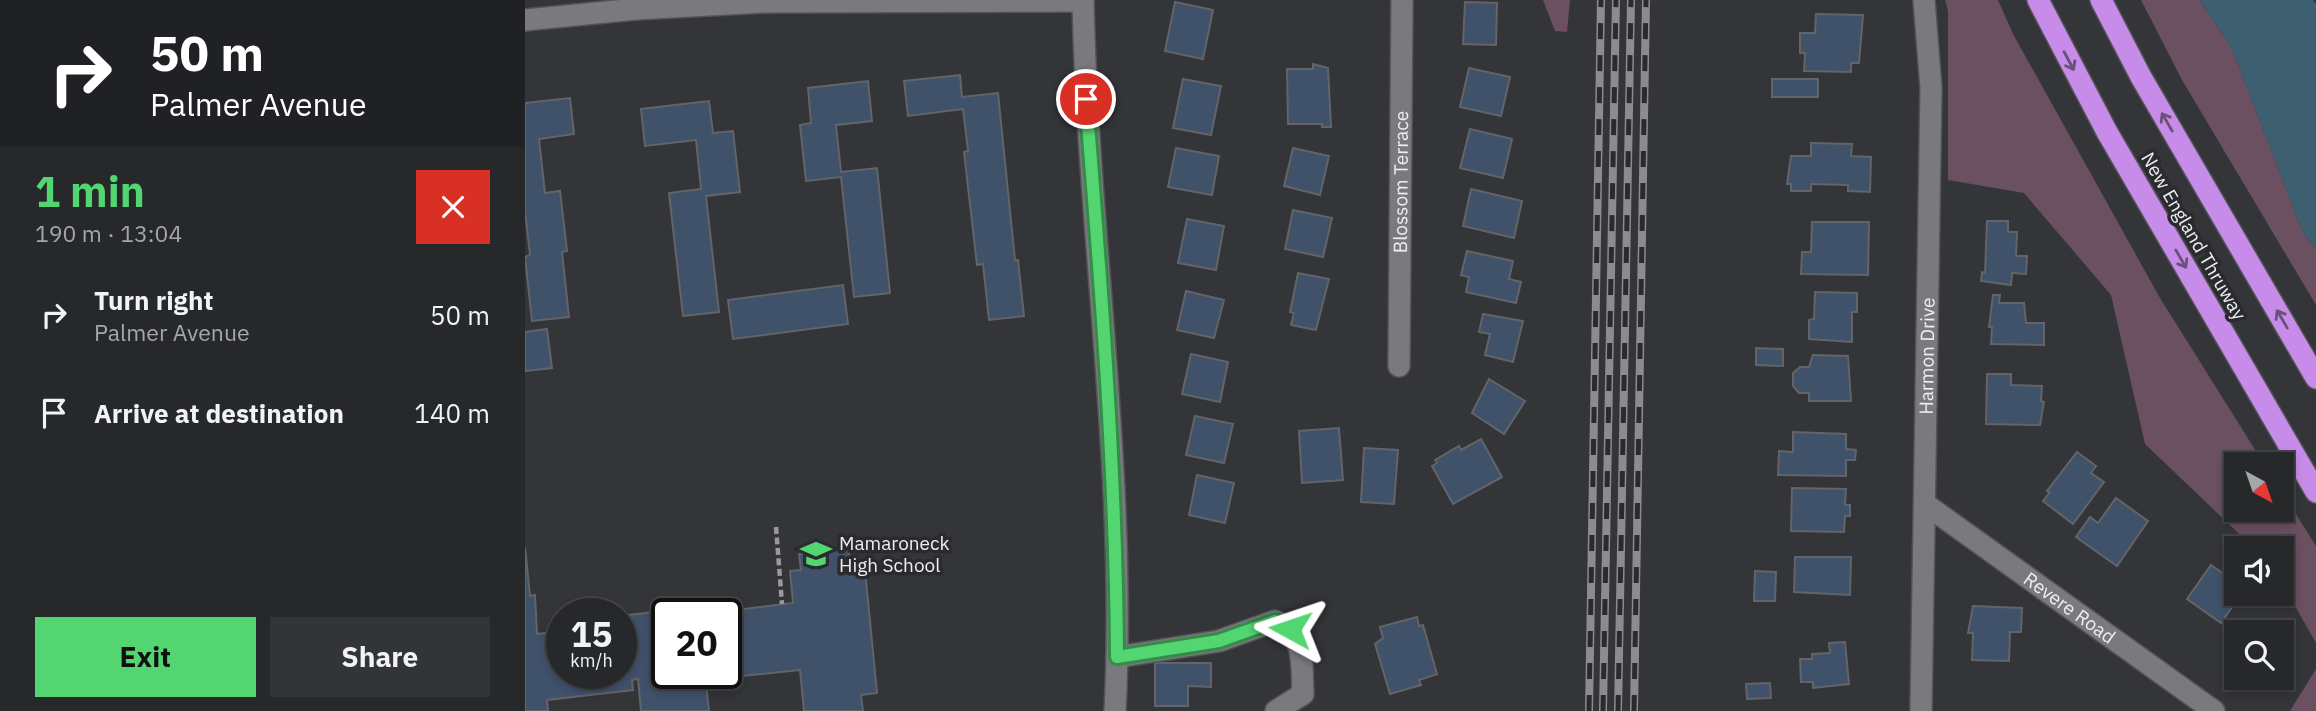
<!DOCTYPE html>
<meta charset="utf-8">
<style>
body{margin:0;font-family:"IBM Plex Sans",sans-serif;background:#333436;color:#f1f3f6;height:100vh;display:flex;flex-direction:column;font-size:26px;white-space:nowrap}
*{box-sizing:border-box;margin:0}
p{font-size:23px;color:#a4a6a8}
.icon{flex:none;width:38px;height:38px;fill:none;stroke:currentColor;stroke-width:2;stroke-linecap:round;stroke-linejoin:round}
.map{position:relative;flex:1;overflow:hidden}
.sheet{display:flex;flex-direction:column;background:#27282a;width:525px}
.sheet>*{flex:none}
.hud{background:#202124;color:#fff;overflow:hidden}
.needle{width:46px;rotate:140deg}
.fabs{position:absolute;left:1699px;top:452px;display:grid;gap:14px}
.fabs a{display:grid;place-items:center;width:70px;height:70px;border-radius:0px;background:#27282a;box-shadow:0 4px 10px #0003,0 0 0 2px #434447;font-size:35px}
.speed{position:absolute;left:21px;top:598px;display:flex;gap:14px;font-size:35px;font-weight:700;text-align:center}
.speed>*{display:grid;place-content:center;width:91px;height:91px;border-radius:50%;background:#27282a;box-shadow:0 4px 10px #0003,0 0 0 2px #434447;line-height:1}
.speed small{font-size:18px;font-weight:400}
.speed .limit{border:4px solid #111;border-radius:10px;background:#fff;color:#111}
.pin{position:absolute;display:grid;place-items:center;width:60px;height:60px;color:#fff;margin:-30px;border:4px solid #fff;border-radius:50%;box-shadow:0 2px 7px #0007}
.me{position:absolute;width:77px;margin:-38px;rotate:275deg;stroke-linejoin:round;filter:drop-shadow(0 0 5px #0008)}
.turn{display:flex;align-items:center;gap:24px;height:147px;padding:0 35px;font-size:32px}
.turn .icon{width:91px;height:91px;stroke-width:2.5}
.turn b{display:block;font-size:49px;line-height:60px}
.round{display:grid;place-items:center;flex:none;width:74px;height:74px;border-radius:0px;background:#333436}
.overview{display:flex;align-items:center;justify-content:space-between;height:119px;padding:0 35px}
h1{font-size:42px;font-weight:700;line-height:52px;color:#53d672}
.cta{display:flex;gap:14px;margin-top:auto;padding:14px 35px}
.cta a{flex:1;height:80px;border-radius:0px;background:#53d672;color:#111;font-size:28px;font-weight:700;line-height:80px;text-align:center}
.cta a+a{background:#333436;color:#f1f3f6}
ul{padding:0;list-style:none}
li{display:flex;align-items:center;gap:21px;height:98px;padding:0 35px}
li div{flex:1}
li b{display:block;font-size:26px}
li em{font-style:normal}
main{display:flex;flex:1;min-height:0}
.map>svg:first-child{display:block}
.green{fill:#6a5061}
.water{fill:#3e5f6f}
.building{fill:#40516a;stroke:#626468;stroke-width:2}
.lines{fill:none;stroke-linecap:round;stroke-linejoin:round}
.minor-casing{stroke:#535356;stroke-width:24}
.highway-casing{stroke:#535356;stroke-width:24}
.path{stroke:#9a9a9d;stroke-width:4.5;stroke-dasharray:7 3.5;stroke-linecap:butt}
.minor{stroke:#7a7a7e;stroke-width:21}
.highway{stroke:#c78be9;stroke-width:21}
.rail-casing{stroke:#8c8c8f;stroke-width:8}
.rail{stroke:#2a2b2e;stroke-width:5;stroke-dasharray:16;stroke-linecap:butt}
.oneway{stroke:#695179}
.route-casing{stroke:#368b4a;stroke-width:18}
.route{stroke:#53d672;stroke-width:12}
.labels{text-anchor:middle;stroke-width:7;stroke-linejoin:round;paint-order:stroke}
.street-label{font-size:19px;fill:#eeeef0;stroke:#2a2b2e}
.poi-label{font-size:19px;fill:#eeeef0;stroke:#2a2b2e;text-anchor:start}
</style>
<main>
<section class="sheet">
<div class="hud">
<div class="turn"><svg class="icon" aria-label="right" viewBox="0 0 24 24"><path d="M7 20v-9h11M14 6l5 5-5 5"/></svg><div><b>50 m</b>Palmer Avenue</div></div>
</div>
<div class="overview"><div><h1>1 min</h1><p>190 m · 13:04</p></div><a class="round" style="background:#d93025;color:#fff"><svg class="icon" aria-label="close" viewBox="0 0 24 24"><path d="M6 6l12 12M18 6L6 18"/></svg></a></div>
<ul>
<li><svg class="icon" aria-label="right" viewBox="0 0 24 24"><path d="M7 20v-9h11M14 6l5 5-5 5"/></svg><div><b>Turn right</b><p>Palmer Avenue</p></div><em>50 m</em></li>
<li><svg class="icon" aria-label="arrive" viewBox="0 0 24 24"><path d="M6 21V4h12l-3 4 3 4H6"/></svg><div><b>Arrive at destination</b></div><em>140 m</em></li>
</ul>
<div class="cta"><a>Exit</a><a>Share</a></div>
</section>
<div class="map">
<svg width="1791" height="711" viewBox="0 0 1791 711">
<rect width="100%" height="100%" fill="#343538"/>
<g class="green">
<polygon points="1018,0 1045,0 1042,32 1030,31"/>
<polygon points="1420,0 1473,0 1488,34 1635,298 1739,464 1712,464 1712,509 1757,509 1757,492 1791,546 1791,643 1757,583 1757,548 1729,548 1620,444 1586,295 1499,193 1423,180 1423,11"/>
<polygon points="1616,0 1675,0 1707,49 1778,233 1791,249 1791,305 1657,80"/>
<polygon points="1791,669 1791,711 1765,711"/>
</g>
<polygon class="water" points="1675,0 1788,0 1791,4 1791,249 1778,233 1707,49"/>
<g class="building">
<polygon points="650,2 688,10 678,59 640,51"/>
<polygon points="940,2 972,3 971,45 938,44"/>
<polygon points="1291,14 1338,15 1334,63 1326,63 1326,72 1279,71 1280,53 1275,53 1275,33 1290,33"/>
<polygon points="788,64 803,68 806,127 797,127 797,124 763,124 762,69 788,69"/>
<polygon points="944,68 985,77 976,116 935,107"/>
<polygon points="435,75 437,97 473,93 490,260 493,260 499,316 464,320 458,264 452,265 439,152 443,151 438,109 383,116 379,81"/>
<polygon points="658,79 696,86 686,135 648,128"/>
<rect x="1247" y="79" width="46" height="18"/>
<polygon points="343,81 347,121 311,125 316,172 352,168 365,293 329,297 316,177 281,181 275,125 286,123 283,88"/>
<polygon points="45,98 49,134 14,139 20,193 35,191 42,251 37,252 44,317 7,321 0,257 5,255 0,211 0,103"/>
<polygon points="184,101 188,133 208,131 215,192 181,196 194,312 158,316 144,193 176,189 171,140 120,146 116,109"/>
<polygon points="945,129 987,139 978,178 935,168"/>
<polygon points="1286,143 1327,144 1326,156 1346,157 1345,192 1323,191 1323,185 1286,184 1286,191 1266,191 1266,184 1262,184 1266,156 1286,156"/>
<polygon points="651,148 694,156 687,195 643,187"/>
<polygon points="768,148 804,156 795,195 759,186"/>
<polygon points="946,189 997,201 989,238 938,226"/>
<polygon points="768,210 807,218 798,257 760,249"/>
<polygon points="662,219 699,226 691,270 653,263"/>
<polygon points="1462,221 1483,221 1483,232 1492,232 1491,256 1502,256 1501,274 1487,273 1486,285 1456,281 1457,272 1460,273"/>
<polygon points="1287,222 1344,222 1343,275 1276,274 1277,252 1286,252"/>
<polygon points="942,251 988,261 984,279 996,282 991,303 941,292 944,277 936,275"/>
<polygon points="773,273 804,279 791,330 766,325 769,313 765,312"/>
<polygon points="318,285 323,324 208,339 203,300"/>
<polygon points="661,291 699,300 689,338 652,330"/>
<polygon points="1290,292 1332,293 1332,312 1327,312 1327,342 1284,339 1284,320 1289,319"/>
<polygon points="1468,295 1475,295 1474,303 1499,303 1501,323 1519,323 1519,345 1466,344 1467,327 1464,327"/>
<polygon points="958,314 998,321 988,362 960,355 965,334 954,332"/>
<polygon points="22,329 27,368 0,371 0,332"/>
<polygon points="1231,348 1258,349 1258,366 1231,365"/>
<polygon points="666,354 703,362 695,402 657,394"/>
<polygon points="1288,355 1323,356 1326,401 1284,401 1284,393 1274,393 1268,386 1268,373 1275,367 1284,367"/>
<polygon points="1462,374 1486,374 1486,385 1517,386 1516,401 1519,402 1515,425 1461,424"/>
<polygon points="964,379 1000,401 979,434 947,413"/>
<polygon points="670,416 708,424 699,463 661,455"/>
<polygon points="814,428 818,480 777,483 774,431"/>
<polygon points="1268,432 1321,434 1321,449 1331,450 1330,460 1321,460 1321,476 1253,475 1254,451 1268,452"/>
<polygon points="956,439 977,477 928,504 907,466 912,463 910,460 934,446 936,450"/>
<polygon points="839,448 873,450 869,504 836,502"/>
<polygon points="1552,452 1571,466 1566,473 1579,482 1548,524 1518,501 1525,492 1522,491"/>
<polygon points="672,475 709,483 700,523 664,515"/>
<polygon points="1267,488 1321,489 1320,505 1325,505 1325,516 1320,516 1319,532 1266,531"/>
<polygon points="1591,498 1623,521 1592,566 1551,537 1565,517 1573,523"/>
<polygon points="0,547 5,596 10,595 12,634 37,631 37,674 96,674 96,616 202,603 203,611 268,603 265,571 276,570 274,554 324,548 325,562 339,560 352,693 336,695 338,711 279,711 275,670 187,679 187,674 201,674 201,614 142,614 142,674 180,674 184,711 116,711 113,679 107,680 108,690 22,700 23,711 0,711"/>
<polygon points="1270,557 1326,557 1325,595 1269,592"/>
<polygon points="1686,565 1712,583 1712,593 1717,593 1696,623 1662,599"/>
<polygon points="1230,571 1251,572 1250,601 1229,601"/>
<polygon points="1448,606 1497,608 1496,632 1485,632 1484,661 1447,660 1448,633 1443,633"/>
<polygon points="892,617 894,626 898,625 912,674 894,680 896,685 865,694 850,644 858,638 855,627"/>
<polygon points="1721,619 1741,632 1712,632"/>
<polygon points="1712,633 1712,647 1705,642"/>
<polygon points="1320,642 1324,684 1288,688 1288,682 1276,682 1275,659 1287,659 1287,654 1305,653 1304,643"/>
<polygon points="630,663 686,663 686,687 663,686 663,706 630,706"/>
<polygon points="1245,683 1246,698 1222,699 1221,684"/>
</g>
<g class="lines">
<defs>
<g id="minor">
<path d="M558 0C563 237 602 473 590 711"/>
<polyline points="0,20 111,9 239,2 558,1"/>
<path id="s1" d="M874 366 877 0"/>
<path id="s2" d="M1400 504 1689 711"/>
<path d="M592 657 694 641 750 621C782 639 776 661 778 694L751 711"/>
<path id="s3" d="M1396 711 1406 88 1399 0"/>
</g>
<g id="highway">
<polyline points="1513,0 1582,132 1791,492"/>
<polyline points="1576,0 1616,77 1791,378"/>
</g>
</defs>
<use href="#minor" class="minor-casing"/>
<use href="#highway" class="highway-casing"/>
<polyline class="path" points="251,527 257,604"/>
<use href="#minor" class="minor"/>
<use href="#highway" class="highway"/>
<defs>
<g id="rail">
<polyline points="1064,711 1076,0"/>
<polyline points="1078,711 1091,0"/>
<polyline points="1093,711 1106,0"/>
<polyline points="1109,711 1121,0"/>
</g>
</defs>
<use href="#rail" class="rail-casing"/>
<use href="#rail" class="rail"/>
</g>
<defs><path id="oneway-shaft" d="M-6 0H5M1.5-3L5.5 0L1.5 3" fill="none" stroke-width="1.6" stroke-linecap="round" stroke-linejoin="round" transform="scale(1.75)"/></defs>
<g class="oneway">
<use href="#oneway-shaft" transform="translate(1544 61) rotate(62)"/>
<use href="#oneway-shaft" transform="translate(1642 122) rotate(-120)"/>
<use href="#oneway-shaft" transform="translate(1656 259) rotate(60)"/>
<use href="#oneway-shaft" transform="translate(1757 319) rotate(-120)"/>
</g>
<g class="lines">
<defs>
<path id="route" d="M561 99C576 284 591 470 592 657L694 641 750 621 765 629"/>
</defs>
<use href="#route" class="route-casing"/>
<use href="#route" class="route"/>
</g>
<defs>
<symbol id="school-bare" viewBox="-9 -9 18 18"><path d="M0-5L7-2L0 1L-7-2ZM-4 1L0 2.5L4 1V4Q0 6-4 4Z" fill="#53d672" stroke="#2a2b2e" stroke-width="2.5" paint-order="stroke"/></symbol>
</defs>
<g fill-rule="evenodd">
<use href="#school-bare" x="269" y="532" width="44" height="44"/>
</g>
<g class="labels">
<g class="street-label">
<text dy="7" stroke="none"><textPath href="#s1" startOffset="184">Blossom Terrace</textPath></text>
<text transform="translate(1669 236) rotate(60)" y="7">New England Thruway</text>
<text dy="7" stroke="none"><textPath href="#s3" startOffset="355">Harmon Drive</textPath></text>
<text dy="7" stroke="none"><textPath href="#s2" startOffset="178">Revere Road</textPath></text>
</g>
<g class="poi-label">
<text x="314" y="550">Mamaroneck<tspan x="314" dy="22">High School</tspan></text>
</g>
</g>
</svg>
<div class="fabs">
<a><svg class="needle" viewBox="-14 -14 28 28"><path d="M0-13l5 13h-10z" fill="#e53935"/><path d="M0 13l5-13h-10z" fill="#a4a6a8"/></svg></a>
<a><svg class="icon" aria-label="sound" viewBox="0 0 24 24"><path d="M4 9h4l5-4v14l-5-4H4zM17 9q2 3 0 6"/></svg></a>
<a><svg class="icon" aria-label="search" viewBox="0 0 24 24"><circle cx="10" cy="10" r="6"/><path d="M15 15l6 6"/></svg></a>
</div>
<div class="speed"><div>15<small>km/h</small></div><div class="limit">20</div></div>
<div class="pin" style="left:561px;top:99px;background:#d93025"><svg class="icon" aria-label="arrive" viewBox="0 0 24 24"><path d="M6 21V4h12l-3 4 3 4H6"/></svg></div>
<svg class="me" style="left:765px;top:629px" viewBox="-20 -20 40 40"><path d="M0-17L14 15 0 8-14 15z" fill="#53d672" stroke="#fff" stroke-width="4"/></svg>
</div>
</main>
